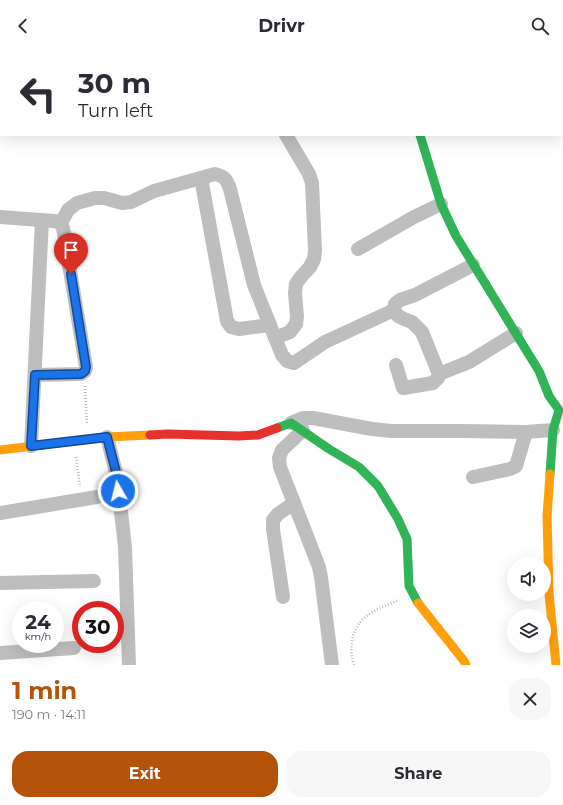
<!DOCTYPE html>
<meta charset="utf-8">
<style>
body{margin:0;font-family:Montserrat,sans-serif;background:#f7f7f7;color:#2b2b33;height:100vh;display:flex;flex-direction:column;font-size:15px;white-space:nowrap}
*{box-sizing:border-box;margin:0}
p{font-size:13px;color:#7c7c81}
.icon{flex:none;width:22px;height:22px;fill:none;stroke:currentColor;stroke-width:2;stroke-linecap:round;stroke-linejoin:round}
.map{position:relative;height:613px;overflow:hidden}
.panel{display:flex;flex-direction:column;background:#fff;flex:1}
.panel>*{flex:none}
.guide{position:absolute;left:0px;top:0px;width:563px;height:84px;box-shadow:0 4px 16px #0002;background:#fff;color:#2b2b33;overflow:hidden}
.controls{position:absolute;left:507px;top:505px;display:grid;gap:8px}
.controls a{display:grid;place-items:center;width:44px;height:44px;border-radius:50%;background:#fff;box-shadow:0 4px 16px #0002;font-size:20px}
.speed{position:absolute;left:12px;top:549px;display:flex;gap:8px;font-size:20px;font-weight:700;text-align:center}
.speed>*{display:grid;place-content:center;width:52px;height:52px;border-radius:50%;background:#fff;box-shadow:0 4px 16px #0002;line-height:1}
.speed small{font-size:10px;font-weight:400}
.speed .limit{border:6px solid #d22;background:#fff;color:#111}
.pin{position:absolute;display:grid;place-items:center;width:34px;height:34px;color:#fff;margin:-41px -17px;border-radius:50% 50% 50% 0;rotate:-45deg;box-shadow:0 0 4px #0007}
.pin .icon{rotate:45deg}
.me{position:absolute;width:44px;margin:-22px;rotate:352deg;stroke-linejoin:round;filter:drop-shadow(0 0 3px #0008)}
.turn{display:flex;align-items:center;gap:14px;height:84px;padding:0 12px;font-size:18px}
.turn .icon{width:52px;height:52px;stroke-width:2.5}
.turn b{display:block;font-size:28px;line-height:34px}
.round{display:grid;place-items:center;flex:none;width:42px;height:42px;border-radius:16px;background:#f7f7f7}
.head{display:flex;align-items:center;justify-content:space-between;height:68px;padding:0 12px}
h1{font-size:24px;font-weight:700;line-height:30px;color:#b45309}
.primary-button{display:flex;gap:8px;margin-top:auto;padding:8px 12px}
.primary-button a{flex:1;height:46px;border-radius:16px;background:#b45309;color:#fff;font-size:16px;font-weight:700;line-height:46px;text-align:center}
.primary-button a+a{background:#f7f7f7;color:#2b2b33}
header{display:flex;justify-content:space-between;align-items:center;height:52px;padding:0 12px;background:#fff;font-size:18px;font-weight:700}
.map>svg:first-child{display:block}
.lines{fill:none;stroke-linecap:round;stroke-linejoin:round}
.path{stroke:#b9b9b9;stroke-width:2.5;stroke-dasharray:1 2;stroke-linecap:butt}
.street{stroke:#bebebe;stroke-width:14}
.fast{stroke:#30b455;stroke-width:9}
.slow{stroke:#ff9f0a;stroke-width:9}
.jam{stroke:#e5322d;stroke-width:9}
.route-casing{stroke:#114b97;stroke-width:10}
.route{stroke:#1a73e8;stroke-width:7}
</style>
<header><svg class="icon" aria-label="back" viewBox="0 0 24 24"><path d="M15 5l-7 7 7 7"/></svg>Drivr<svg class="icon" aria-label="search" viewBox="0 0 24 24"><circle cx="10" cy="10" r="6"/><path d="M15 15l6 6"/></svg></header>
<div class="map">
<svg width="563" height="613" viewBox="0 0 563 613">
<rect width="100%" height="100%" fill="#fff"/>
<g class="lines">
<g class="path">
<polyline points="85,334 86,357 87,372"/>
<polyline points="76,405 80,435"/>
<path d="M354 613C348 595 352 574 368 563 378 556 389 552 399 548"/>
</g>
<g class="street">
<polyline points="201,126 227,269 231,275 239,277 270,273"/>
<polyline points="0,165 54,169 61,171 63,176 86,315 85,319 81,322 35,323"/>
<path d="M61 171 68 158 77 151 95 146H104L122 151 131 150 154 139 215 122C225 124 227 128 230 137L254 233 282 303 287 309 294 311 325 290 394 258"/>
<polyline points="358,197 414,165 441,152"/>
<polyline points="275,286 290,280 296,272 297,265 295,241 296,232 300,226 310,215 314,207 315,198 312,131 309,122 286,83"/>
<polyline points="396,313 403,336 433,331 438,326 439,322 469,310 516,281"/>
<polyline points="439,322 422,280 412,270 404,267 398,264 394,258 395,252 400,248 415,243 473,213"/>
<polyline points="291,371 303,366 313,366 372,377 392,379 462,379 526,380 553,378"/>
<polyline points="303,378 282,398 279,406 280,415 319,515 321,525 332,613"/>
<polyline points="107,385 117,425 125,495 129,613"/>
<polyline points="31,394 42,168"/>
<polyline points="473,425 510,417 516,414 526,380"/>
<polyline points="0,461 97,445"/>
<polyline points="0,531 94,529"/>
<polyline points="283,545 273,477 273,468 278,462 294,451"/>
<polyline points="0,601 74,596"/>
</g>
<g class="fast">
<polyline points="394,0 394,1"/>
<polyline points="420,83 441,152 456,184 539,319 549,344 559,358 553,378 550,422"/>
<polyline points="277,376 291,371 329,397 359,415 378,434 398,467 407,487 409,534 418,551"/>
</g>
<g class="slow">
<polyline points="0,398 107,385 150,383"/>
<polyline points="550,422 547,464 549,541 556,613"/>
<polyline points="418,551 464,609 466,613"/>
</g>
<polyline class="jam" points="150,383 168,382 239,384 258,383 277,376"/>
</g>
<g class="lines">
<defs>
<polyline id="route" points="71,222 86,315 85,319 81,322 35,323 31,394 107,385 117,424 118,439"/>
</defs>
<use href="#route" class="route-casing"/>
<use href="#route" class="route"/>
</g>
</svg>
<div class="controls">
<a><svg class="icon" aria-label="sound" viewBox="0 0 24 24"><path d="M4 9h4l5-4v14l-5-4H4zM17 9q2 3 0 6"/></svg></a>
<a><svg class="icon" aria-label="layers" viewBox="0 0 24 24"><path d="M12 4l9 5-9 5-9-5zM3 14l9 5 9-5"/></svg></a>
</div>
<div class="speed"><div>24<small>km/h</small></div><div class="limit">30</div></div>
<div class="pin" style="left:71px;top:222px;background:#d93025"><svg class="icon" aria-label="arrive" viewBox="0 0 24 24"><path d="M6 21V4h12l-3 4 3 4H6"/></svg></div>
<svg class="me" style="left:118px;top:439px" viewBox="-20 -20 40 40"><circle r="17" fill="#1a73e8" stroke="#fff" stroke-width="3"/><path d="M0-11L8 9 0 5-8 9z" fill="#fff"/></svg>
<div class="guide">
<div class="turn"><svg class="icon" aria-label="left" viewBox="0 0 24 24"><path d="M17 20v-9H6M10 6l-5 5 5 5"/></svg><div><b>30 m</b>Turn left</div></div>
</div>
</div>
<section class="panel">
<div class="head"><div><h1>1 min</h1><p>190 m · 14:11</p></div><a class="round"><svg class="icon" aria-label="close" viewBox="0 0 24 24"><path d="M6 6l12 12M18 6L6 18"/></svg></a></div>
<div class="primary-button"><a>Exit</a><a>Share</a></div>
</section>
